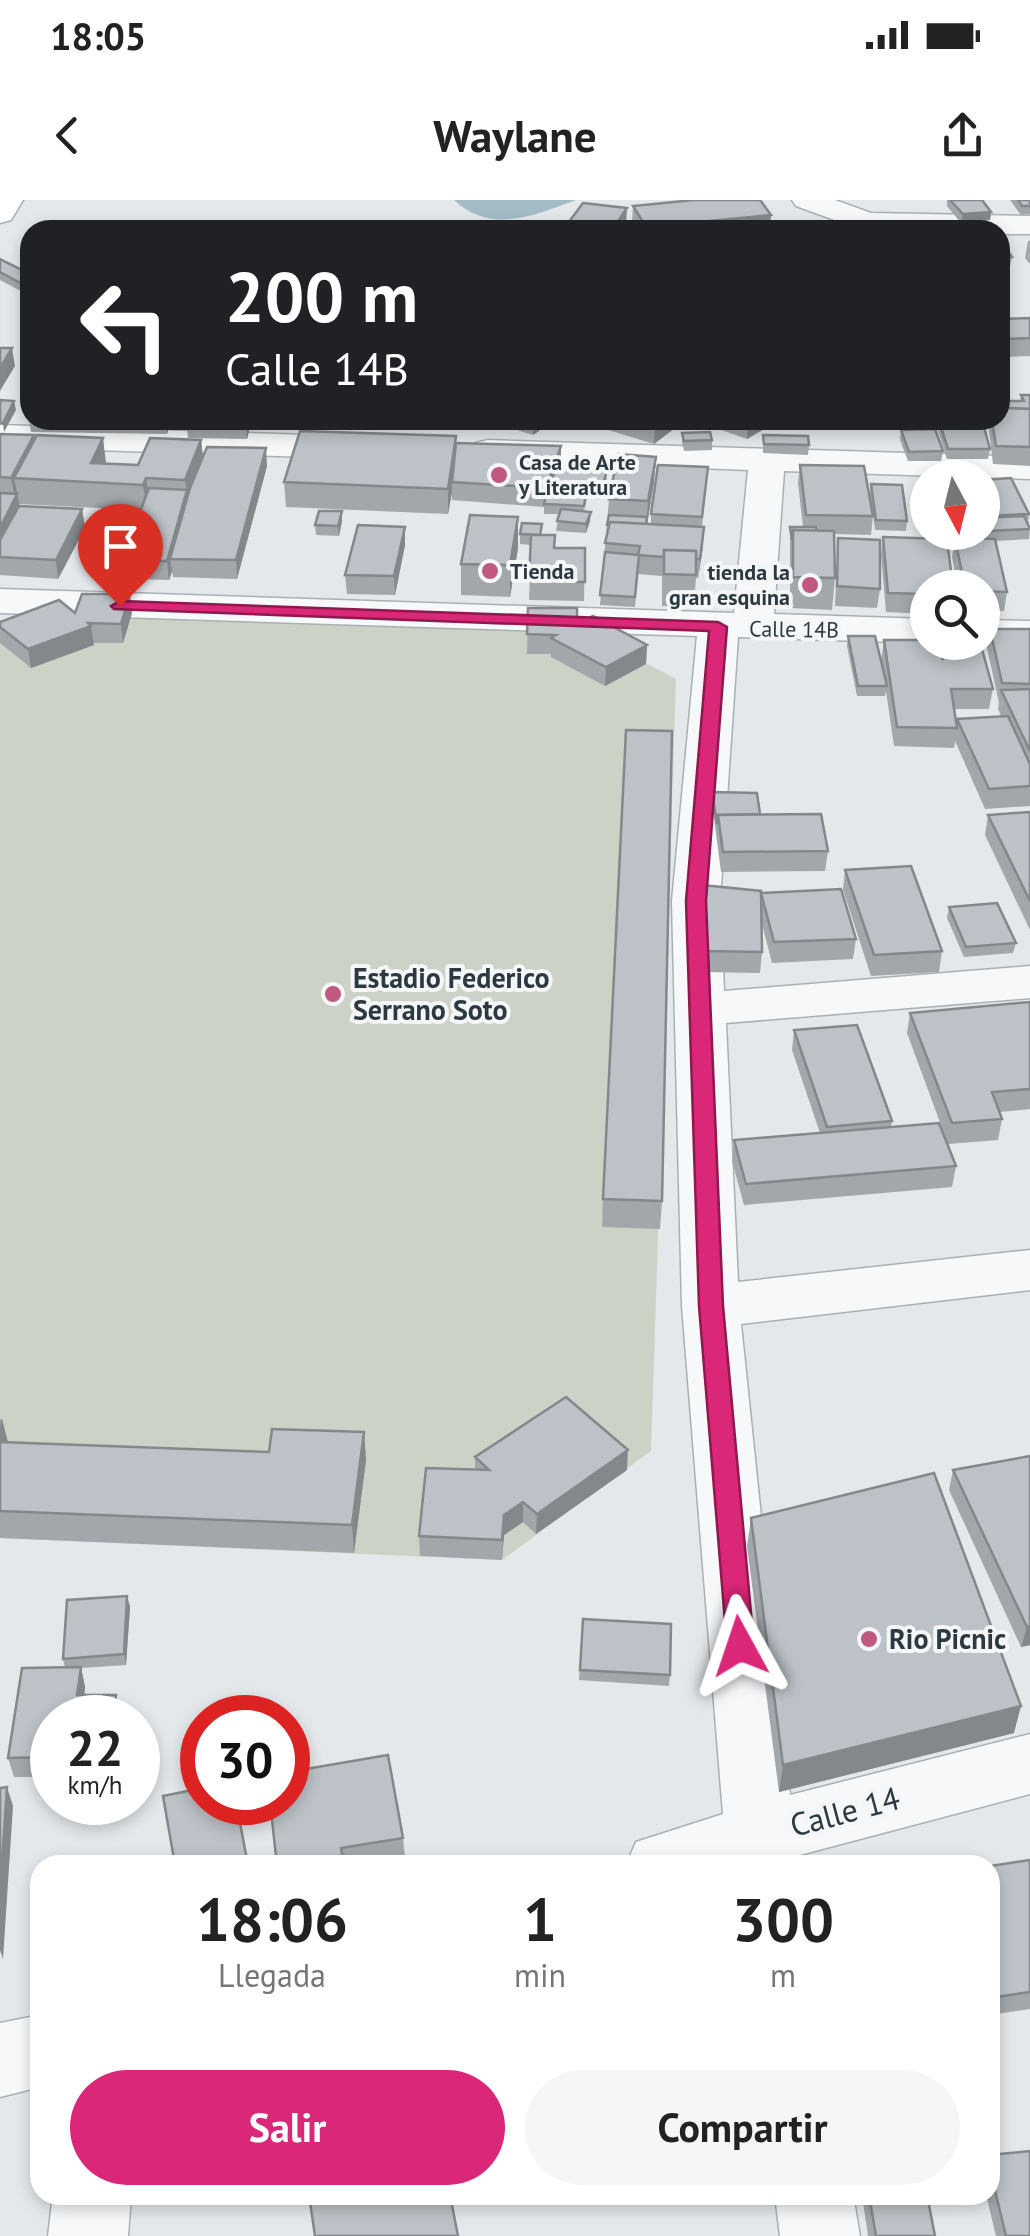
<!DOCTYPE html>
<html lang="es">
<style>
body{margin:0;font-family:"PT Sans",sans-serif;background:#f6f6f6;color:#222;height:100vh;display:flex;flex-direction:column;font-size:38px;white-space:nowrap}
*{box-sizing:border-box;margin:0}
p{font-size:32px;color:#767676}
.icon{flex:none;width:55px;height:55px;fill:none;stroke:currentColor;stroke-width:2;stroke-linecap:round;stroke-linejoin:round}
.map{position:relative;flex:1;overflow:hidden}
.drawer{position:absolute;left:30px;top:1655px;width:970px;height:350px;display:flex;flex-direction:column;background:#fff;border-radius:30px;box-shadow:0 5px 15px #0003}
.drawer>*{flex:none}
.top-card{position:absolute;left:20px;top:20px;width:990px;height:210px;border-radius:30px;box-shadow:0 5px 15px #0003;background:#202124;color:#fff;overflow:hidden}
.needle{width:65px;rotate:173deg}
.tools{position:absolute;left:910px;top:260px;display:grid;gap:20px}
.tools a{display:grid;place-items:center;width:90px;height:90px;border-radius:50%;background:#fff;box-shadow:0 5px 15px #0003;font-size:50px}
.speed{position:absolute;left:30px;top:1495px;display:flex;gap:20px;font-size:50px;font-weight:700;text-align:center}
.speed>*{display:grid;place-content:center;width:130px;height:130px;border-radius:50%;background:#fff;box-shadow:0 5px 15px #0003;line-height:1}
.speed small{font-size:25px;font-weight:400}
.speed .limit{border:15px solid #d22;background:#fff;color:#111}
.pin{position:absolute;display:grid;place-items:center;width:85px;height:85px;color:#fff;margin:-102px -42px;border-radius:50% 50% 50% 0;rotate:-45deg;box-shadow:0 0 10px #0007}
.pin .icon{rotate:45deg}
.me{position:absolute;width:110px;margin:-55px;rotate:355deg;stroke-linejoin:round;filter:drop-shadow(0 0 8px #0008)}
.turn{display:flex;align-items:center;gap:35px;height:210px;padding:0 40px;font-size:45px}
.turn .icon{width:130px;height:130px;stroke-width:2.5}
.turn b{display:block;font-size:70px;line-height:85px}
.eta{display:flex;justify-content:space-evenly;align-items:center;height:170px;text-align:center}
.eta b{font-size:60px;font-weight:800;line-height:70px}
.action{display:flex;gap:20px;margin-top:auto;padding:20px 40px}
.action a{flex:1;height:115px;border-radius:60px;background:#db2777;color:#fff;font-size:40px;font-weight:800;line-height:115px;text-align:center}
.action a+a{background:#f6f6f6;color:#222}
.status{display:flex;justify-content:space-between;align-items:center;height:70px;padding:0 50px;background:#fff;direction:ltr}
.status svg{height:28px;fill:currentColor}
header{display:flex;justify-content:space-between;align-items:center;height:130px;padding:0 40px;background:#fff;font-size:45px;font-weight:800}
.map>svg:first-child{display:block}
.green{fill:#ccd3c6}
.water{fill:#a3bcc6}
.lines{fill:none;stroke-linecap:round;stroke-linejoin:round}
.minor-casing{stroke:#a9b0b4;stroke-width:3}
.major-casing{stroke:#a5afb5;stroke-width:3}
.minor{fill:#f6f8f9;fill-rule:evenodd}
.major{fill:#fff;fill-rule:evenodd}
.wall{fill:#a2a7ab}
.shaded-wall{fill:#84888b}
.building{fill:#bcc2c7;stroke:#84888b;stroke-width:2.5}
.route{fill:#db2777;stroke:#8e194d;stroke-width:2.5}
.poi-dot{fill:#c0587f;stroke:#f4f6f8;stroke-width:4}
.labels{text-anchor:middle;stroke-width:8;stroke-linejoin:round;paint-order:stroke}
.far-poi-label{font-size:22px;font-weight:bold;fill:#2d3941;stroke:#f4f6f8;text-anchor:start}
.far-street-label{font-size:22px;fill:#2d3941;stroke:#f4f6f8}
.poi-label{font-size:28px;font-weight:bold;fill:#2d3941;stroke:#f4f6f8;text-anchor:start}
.near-street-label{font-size:32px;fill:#2d3941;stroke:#f4f6f8}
</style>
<div class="status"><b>18:05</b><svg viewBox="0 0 49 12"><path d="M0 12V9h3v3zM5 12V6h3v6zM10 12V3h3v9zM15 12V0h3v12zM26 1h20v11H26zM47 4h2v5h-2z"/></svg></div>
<header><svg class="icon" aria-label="back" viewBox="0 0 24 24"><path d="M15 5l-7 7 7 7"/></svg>Waylane<svg class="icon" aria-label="share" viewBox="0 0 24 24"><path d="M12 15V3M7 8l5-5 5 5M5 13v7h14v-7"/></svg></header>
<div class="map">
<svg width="1030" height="2036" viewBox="0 0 1030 2036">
<rect width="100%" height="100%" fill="#e4e8ea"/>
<polygon class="green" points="77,413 577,427 676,479 651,1251 502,1360 0,1338 0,443"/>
<path class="water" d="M454 0H576C535 15 491 35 454 0Z"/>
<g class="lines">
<defs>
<g id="minor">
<polygon points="792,0 835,0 871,13 1030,16 1030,34 1000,34 1000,30 862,30 796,6"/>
<polygon points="0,225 372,237 385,240 390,248 385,256 372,259 0,247"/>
<polygon points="488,240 1030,257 1030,279 784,271 774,414 928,419 928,442 931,442 928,443 763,438 738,437 720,701 724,791 1030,766 1030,798 726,823 738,1082 1030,1050 1030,1090 741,1124 790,1595 1030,1534 1030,1594 796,1656 797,1665 626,1665 636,1642 723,1614 682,1106 672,701 697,436 0,413 0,389 734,413 748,270 475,259 470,251 475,243"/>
<polygon points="982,420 1030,421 1030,445 975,442 982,442"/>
<polygon points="40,1815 40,1887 0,1897 0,1823"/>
<polygon points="53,1995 131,1995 128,2036 48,2036"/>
<polygon points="775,1995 853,1995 860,2036 780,2036"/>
</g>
<polygon id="major" points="0,0 23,0 11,20 0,23"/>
</defs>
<use href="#minor" class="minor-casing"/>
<use href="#major" class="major-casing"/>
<use href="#minor" class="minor"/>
<use href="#major" class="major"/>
</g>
<g class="wall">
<polygon points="947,0 982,0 991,12 990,20 961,23 947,6"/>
<polygon points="1010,0 1030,0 1030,14 1021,15"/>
<polygon points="633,6 770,30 637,30 632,23"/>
<polygon points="1028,41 1030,41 1030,64 1025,58"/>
<polygon points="1000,48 1012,57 1010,66 1000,66"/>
<polygon points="0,59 30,74 30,96 0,80"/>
<polygon points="1030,118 1030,156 1000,157 1000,119"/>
<polygon points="1021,195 1030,195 1030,266 993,264 988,222 982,222 990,249 988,259 947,259 938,230 939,221 943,221 925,220 1000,220 1000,201 1020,201"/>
<polygon points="30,199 30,220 171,220 167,234 31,232 27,207"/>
<polygon points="186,220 252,220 247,239 188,238"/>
<polygon points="362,220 412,220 405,228"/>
<polygon points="484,220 553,220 553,221 533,235"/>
<polygon points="576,220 676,220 675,228 654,244"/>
<polygon points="693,220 779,220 747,239"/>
<polygon points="901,230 943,251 941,261 908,261 900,240"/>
<polygon points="682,233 712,240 712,250 684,251 682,242"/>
<polygon points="0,234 35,240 106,263 138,265 201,240 203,257 267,266 237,379 173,377 172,371 169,380 125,379 122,360 140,310 19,304 20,306 82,309 85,328 58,379 0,375"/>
<polygon points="763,235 809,245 808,255 763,253"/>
<polygon points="456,243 560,265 607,269 607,278 602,299 587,298 584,311 590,321 586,333 556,331 559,314 544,314 544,307 452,300 452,292 448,314 286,307 284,282"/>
<polygon points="800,265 873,316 871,335 834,334 835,378 832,410 790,408 790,327 803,327 798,283"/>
<polygon points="982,280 1029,314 1028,324 1030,328 1029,339 996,341 1007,392 1004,411 982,410 982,388 958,388 952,357 955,338 958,338 956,332 982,332"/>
<polygon points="654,282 647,324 651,324 651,314 706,286 702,327 703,346 698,378 696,378 694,406 662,406 662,376 638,374 635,407 600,405 609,299"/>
<polygon points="871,284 907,321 906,331 875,330 870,294"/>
<polygon points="342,311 342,321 339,336 316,335 315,325"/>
<polygon points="520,334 542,335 555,348 585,348 584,401 529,400 531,345 520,344"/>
<polygon points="883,337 928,388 928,414 886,412 881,355"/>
<polygon points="838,338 880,389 877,408 835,406"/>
<polygon points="405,345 395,395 347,394 345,375"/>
<polygon points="518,348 510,397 461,395 461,364"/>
<polygon points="528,408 647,445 646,464 605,486 551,457 551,454 527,454"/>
<polygon points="75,413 132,413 123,443 94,443 94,445 31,468 0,443 0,422"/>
<polygon points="990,429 1030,429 1030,606 985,609 955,541 954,548 894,546 886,491 885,496 857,496 847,446 848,436 881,460 884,440 980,442 993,489 989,509 954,509 957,524 957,519 1001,516 998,509 999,503 987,448"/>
<polygon points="712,592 760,614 828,651 825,671 721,672 712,603"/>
<polygon points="1030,612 1030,730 985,635 988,615"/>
<polygon points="845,670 942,751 939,772 871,776 843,690"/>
<polygon points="702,685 761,693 856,739 853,759 772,763 761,720 762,752 760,773 703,772 701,706"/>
<polygon points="949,707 1016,743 1013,753 964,757 947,718"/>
<polygon points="1030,802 1030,909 1000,912 1002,919 998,940 948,944 907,833 910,813"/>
<polygon points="794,830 892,921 891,927 956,966 952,987 744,1005 732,961 734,940 820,933 792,850"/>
<polygon points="603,999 662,1001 660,1029 602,1027"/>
<polygon points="0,1219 2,1219 8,1242 269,1252 364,1232 366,1260 354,1353 0,1338"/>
<polygon points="1030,1256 1030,1445 1021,1447 949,1290 953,1270"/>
<polygon points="475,1257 627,1270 536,1334 523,1322 504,1335 502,1360 420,1356 419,1336 475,1270"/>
<polygon points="751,1318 1014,1533 779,1592 747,1346"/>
<polygon points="127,1396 130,1407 126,1465 81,1468 85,1487 84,1495 116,1495 120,1518 52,1518 52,1577 14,1577 8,1558 65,1468 63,1459"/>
<polygon points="583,1419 670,1475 669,1486 579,1480"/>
<polygon points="270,1602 403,1638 405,1657 354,1665 277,1665"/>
<polygon points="1030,1660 1030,1809 990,1815 990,1666"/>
<polygon points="990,1955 1030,2036 996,2036 986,1995 990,1995"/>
<polygon points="862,1995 927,1995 935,2036 868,2036"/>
</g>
<g class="shaded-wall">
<polygon points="627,8 626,25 623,30 612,30"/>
<polygon points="991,12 990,20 961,23 963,14"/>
<polygon points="771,15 770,30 646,30 646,27"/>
<polygon points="12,148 15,166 0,191 0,168"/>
<polygon points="14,201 16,210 4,232 3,223"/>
<polygon points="165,220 171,220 167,234"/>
<polygon points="245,220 252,220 247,239"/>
<polygon points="541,220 553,221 533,235 533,226"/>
<polygon points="655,220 676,220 675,228 654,244"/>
<polygon points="750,220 779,220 747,239 748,221"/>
<polygon points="34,235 38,260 14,278 21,312 0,353 0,328 15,299 11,278"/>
<polygon points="456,236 457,261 452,282 452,292 448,314 448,289"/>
<polygon points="103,238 106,263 91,263"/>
<polygon points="201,240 204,265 170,359 172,371 169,380 167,361 187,291 185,280"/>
<polygon points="561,246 561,264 553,286 551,286 551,291 545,307 546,288"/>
<polygon points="266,248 267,266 237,379 236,360"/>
<polygon points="656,257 654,282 645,337 648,301"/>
<polygon points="146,278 150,304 147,311 143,285"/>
<polygon points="82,309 85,328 58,379 56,360"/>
<polygon points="342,311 342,321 339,336 338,326"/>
<polygon points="591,312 590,321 586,333 586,324"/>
<polygon points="518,317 518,348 510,397 510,365"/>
<polygon points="405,327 405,345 395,395 394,376"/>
<polygon points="704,327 703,346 698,378 700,359"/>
<polygon points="130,394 132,413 123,443 121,424"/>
<polygon points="91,426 94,445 31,468 28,449"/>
<polygon points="647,445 646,464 605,486 606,467"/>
<polygon points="2,1219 9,1247 0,1258 0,1226"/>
<polygon points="364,1232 366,1260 354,1353 352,1325"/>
<polygon points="628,1250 627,1270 536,1334 537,1314"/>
<polygon points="523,1302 523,1322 504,1335 502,1360 504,1315"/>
<polygon points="127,1396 130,1407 126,1465 124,1454"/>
<polygon points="1030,1426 1030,1445 1021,1447 1027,1427"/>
<polygon points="81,1467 85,1487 82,1515 77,1495"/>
<polygon points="116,1495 120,1514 120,1518 113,1518"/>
<polygon points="1021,1506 1014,1533 779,1592 783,1565"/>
<polygon points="7,1587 13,1606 3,1759 0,1750 0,1694"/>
</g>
<g class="building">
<polygon points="694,0 760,0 771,15 646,27 633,6"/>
<polygon points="950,0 982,0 991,12 963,14"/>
<polygon points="1018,0 1030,0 1030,6 1022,6"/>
<polygon points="583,3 627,8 612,30 589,30 565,27"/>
<polygon points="1000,48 1006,48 1012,57 1000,58"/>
<polygon points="0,59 30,74 30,88 0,72"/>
<polygon points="1030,118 1030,138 1003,139 1000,133 1000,119"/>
<polygon points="0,148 12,148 0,168"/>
<polygon points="1021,195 1030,195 1030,209 1002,208 1000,201 1024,201"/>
<polygon points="0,200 14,201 3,223 0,223"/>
<polygon points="1000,208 1030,209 1030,247 996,246 992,220 1000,220"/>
<polygon points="515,220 541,220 533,226"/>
<polygon points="959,220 962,230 961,220 982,220 990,249 948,249 939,221"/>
<polygon points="935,229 943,251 909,252 901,230"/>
<polygon points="300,231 456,236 448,289 284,282"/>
<polygon points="710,232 712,240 684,241 682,233"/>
<polygon points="0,234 34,235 11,278 0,277"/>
<polygon points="37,235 103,238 91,263 138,265 150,238 201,240 185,280 146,278 143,285 14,278"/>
<polygon points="763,235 808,236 809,245 764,244"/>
<polygon points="456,243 561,246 546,288 452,282"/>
<polygon points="207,247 266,248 236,360 170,359 190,288"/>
<polygon points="618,254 656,257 648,301 609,299"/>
<polygon points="556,265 607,269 602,289 587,288 584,306 544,304 548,288 565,289 551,286"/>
<polygon points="658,265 708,267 702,317 651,314"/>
<polygon points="800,265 864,266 873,316 806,315"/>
<polygon points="1011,278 1029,314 986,316 982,308 982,280"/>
<polygon points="871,284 902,285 907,321 876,320"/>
<polygon points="149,288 187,290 167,361 122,360"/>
<polygon points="0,293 17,294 0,328"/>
<polygon points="19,306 82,309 56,360 0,357 0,340"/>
<polygon points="561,309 591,312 586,324 557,321"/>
<polygon points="319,311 342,311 338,326 315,325"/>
<polygon points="470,315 518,317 510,365 461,364"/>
<polygon points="609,315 647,317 646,324 610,322 609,326 607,325"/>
<polygon points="1024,316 1030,329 987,331 982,323 982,318"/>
<polygon points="610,322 704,327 700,359 696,359 696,351 664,350 664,357 638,355 640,346 605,343"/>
<polygon points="522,323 542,324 540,335 520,334"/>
<polygon points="358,325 405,327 394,376 345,375"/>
<polygon points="790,327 816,327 816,331 793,330 792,340"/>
<polygon points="793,330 834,331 835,378 793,377"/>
<polygon points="962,332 982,332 984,337 964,338"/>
<polygon points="531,335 555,335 554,348 585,348 585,382 529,381"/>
<polygon points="883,337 947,339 953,388 928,388 928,394 888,393"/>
<polygon points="838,338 880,340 880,389 837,386"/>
<polygon points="955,338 995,339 1007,392 982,391 982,388 965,388"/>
<polygon points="664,350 696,351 696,375 664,374"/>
<polygon points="605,352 639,355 635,397 600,395"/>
<polygon points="82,394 130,394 121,424 88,423 91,426 28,449 0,427 0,422 59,400 75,413"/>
<polygon points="528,408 577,408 577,424 593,416 647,445 606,467 551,438 556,435 527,434"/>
<polygon points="990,429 1030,429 1030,484 1002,483"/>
<polygon points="848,436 875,436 887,486 858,486"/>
<polygon points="884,440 928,440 928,442 937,442 943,460 940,442 980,442 993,489 951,489 957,528 897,527"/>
<polygon points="1030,489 1030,551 1001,490"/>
<polygon points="1008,516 1030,564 1030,586 989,589 957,519"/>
<polygon points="626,530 672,531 662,1001 603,999"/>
<polygon points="712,592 757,593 760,614 718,615 717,624"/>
<polygon points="1030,612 1030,701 988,615"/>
<polygon points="821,614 828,651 723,652 718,615"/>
<polygon points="911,666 942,751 874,755 845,670"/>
<polygon points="702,685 761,691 762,752 704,751"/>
<polygon points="841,689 856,739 774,742 761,693"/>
<polygon points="997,703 1016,743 966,747 949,707"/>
<polygon points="1030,802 1030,889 992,892 1002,919 952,923 910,813"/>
<polygon points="857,825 892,921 827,927 794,830"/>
<polygon points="939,923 956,966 746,984 734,940"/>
<polygon points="566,1197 628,1250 537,1314 523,1302 504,1315 502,1340 419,1336 426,1268 489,1270 475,1257"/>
<polygon points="272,1229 364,1232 352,1325 0,1311 0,1242 269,1252"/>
<polygon points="1030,1256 1030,1426 1027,1427 953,1270"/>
<polygon points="934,1273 1021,1506 783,1565 751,1318"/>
<polygon points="127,1396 124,1454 63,1459 67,1400"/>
<polygon points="583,1419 671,1424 670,1475 580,1470"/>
<polygon points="81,1467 77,1495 116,1495 113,1518 52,1518 52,1557 8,1558 22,1468"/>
<polygon points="388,1555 403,1638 341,1648 344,1665 277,1665 270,1602 288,1602 288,1572"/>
<polygon points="7,1587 0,1694 0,1588"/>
<polygon points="202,1588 202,1602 236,1602 248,1665 175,1665 163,1596"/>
<polygon points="1030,1660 1030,1792 990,1798 990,1666"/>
<polygon points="1030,1951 1030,2036 1006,2036 990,1970 990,1955"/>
<polygon points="309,1995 450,1995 458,2036 315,2036"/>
<polygon points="869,1995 927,1995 935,2036 876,2036"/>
</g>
<polygon class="route" points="120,401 718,422 727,427 706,701 723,1106 754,1446 750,1455 740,1458 731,1455 727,1446 699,1106 686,701 709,431 114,409 111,406"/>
<g class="poi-dot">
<circle cx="499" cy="275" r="10"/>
<circle cx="490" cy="371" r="10"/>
<circle cx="810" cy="385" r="10"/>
<circle cx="333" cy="794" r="10"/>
<circle cx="869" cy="1439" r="10"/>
</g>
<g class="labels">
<g class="far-poi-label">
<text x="519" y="270">Casa de Arte<tspan x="519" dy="25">y Literatura</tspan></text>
<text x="510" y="379">Tienda</text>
<text x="790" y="380" text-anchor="end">tienda la<tspan x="790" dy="25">gran esquina</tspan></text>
</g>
<g class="far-street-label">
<text transform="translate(794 429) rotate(1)" y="8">Calle 14B</text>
</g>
<g class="poi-label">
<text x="353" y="788">Estadio Federico<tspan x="353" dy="32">Serrano Soto</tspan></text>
<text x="889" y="1449">Rio Picnic</text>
</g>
<g class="near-street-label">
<text transform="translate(845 1612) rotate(-15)" y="11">Calle 14</text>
</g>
</g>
</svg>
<div class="tools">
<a><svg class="needle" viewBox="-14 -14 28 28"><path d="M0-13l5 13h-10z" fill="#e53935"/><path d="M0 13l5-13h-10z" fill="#767676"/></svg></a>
<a><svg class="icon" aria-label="search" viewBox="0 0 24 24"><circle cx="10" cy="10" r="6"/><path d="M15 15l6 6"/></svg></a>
</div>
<div class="speed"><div>22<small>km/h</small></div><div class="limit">30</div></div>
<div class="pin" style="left:120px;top:406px;background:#d93025"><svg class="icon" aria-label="arrive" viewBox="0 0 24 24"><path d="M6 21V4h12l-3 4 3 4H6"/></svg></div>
<svg class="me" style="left:740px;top:1446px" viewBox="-20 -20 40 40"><path d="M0-17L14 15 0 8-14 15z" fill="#db2777" stroke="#fff" stroke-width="4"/></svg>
<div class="top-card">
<div class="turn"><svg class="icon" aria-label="left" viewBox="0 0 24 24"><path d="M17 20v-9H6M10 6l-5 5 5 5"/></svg><div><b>200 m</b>Calle 14B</div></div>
</div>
<section class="drawer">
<div class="eta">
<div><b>18:06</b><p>Llegada</p></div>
<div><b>1</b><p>min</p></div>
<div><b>300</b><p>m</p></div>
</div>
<div class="action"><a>Salir</a><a>Compartir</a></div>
</section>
</div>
